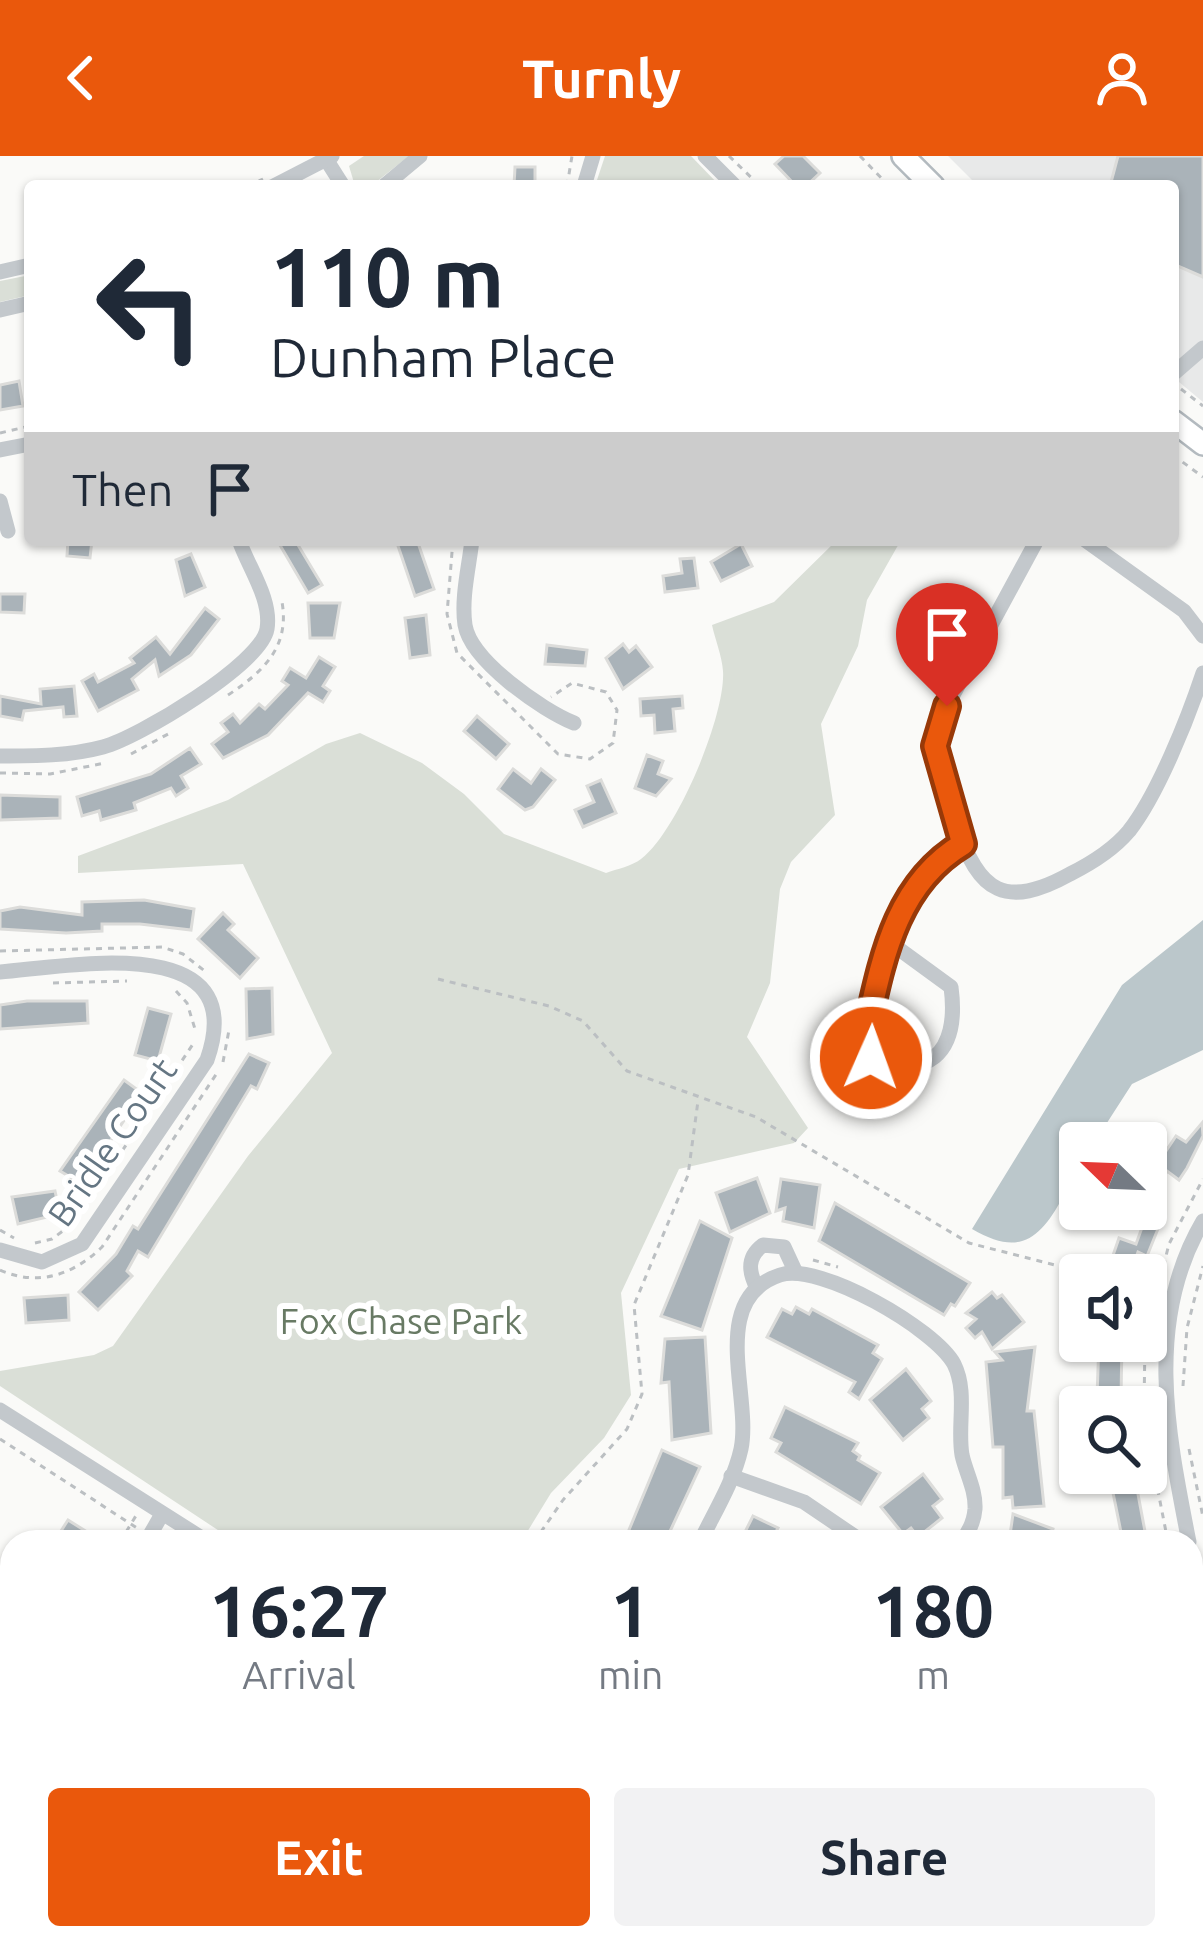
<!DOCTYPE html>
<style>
body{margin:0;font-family:Ubuntu,sans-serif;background:#f2f2f3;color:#1f2937;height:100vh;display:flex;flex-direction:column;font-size:45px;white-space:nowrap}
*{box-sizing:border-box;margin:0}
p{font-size:39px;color:#747a83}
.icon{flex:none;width:66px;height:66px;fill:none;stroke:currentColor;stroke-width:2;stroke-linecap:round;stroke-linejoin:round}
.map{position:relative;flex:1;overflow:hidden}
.panel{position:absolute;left:0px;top:1374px;width:1203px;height:420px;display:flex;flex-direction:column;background:#fff;border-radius:36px 36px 0 0;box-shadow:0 3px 9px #0004}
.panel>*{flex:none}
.hud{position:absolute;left:24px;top:24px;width:1155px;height:366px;border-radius:12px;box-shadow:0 3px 9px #0004;background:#fff;color:#1f2937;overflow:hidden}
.needle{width:78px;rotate:293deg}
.tools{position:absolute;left:1059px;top:966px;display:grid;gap:24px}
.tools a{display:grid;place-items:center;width:108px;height:108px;border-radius:12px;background:#fff;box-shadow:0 3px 9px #0004;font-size:60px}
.pin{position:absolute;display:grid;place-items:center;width:102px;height:102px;color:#fff;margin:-123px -51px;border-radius:50% 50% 50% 0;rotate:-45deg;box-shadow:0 0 12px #0007}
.pin .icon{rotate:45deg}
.me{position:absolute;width:132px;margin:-66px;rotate:2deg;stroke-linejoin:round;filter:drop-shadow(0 0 9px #0008)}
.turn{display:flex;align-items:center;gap:42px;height:252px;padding:0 48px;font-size:54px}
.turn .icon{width:156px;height:156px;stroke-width:2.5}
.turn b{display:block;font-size:84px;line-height:102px}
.then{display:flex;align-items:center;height:114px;padding:0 48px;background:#0003;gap:24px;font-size:45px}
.eta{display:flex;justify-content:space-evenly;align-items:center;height:204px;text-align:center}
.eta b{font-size:72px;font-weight:600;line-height:84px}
.primary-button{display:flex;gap:24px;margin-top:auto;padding:24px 48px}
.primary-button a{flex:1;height:138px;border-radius:12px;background:#ea580c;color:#fff;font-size:48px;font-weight:600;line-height:138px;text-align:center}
.primary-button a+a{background:#f2f2f3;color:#1f2937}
header{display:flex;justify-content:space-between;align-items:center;height:156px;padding:0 48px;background:#ea580c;color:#fff;font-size:54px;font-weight:600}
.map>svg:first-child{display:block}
.built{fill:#e8e9e9}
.green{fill:#dadfd7}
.water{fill:#bbc7cb}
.building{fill:#aab3b9;stroke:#dcdcda;stroke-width:3}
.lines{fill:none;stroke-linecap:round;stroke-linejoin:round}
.secondary-casing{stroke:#b3babf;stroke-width:26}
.path{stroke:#bbbfc2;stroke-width:3;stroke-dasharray:6 6;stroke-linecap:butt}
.street{stroke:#c3c8cc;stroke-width:15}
.secondary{stroke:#fff;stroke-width:21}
.route-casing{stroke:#983908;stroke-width:30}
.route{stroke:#ea580c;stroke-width:21}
.labels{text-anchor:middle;stroke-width:12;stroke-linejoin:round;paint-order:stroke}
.street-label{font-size:36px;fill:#657683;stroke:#fff}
.park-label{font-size:36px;fill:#687a64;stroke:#fff}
</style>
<header><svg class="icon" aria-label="back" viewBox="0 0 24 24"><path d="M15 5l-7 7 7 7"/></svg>Turnly<svg class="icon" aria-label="person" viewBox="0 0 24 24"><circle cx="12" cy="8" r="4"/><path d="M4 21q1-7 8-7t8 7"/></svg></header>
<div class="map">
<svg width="1203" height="1794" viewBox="0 0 1203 1794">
<rect width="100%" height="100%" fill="#fafaf8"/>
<polygon class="built" points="948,0 1203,0 1203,246 1173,221 1173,30 978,30"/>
<g class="green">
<polygon points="364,0 409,0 371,30 355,30 349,10"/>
<polygon points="605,0 691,0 720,30 595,30"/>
<polygon points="30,119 30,139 0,146 0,125"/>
<path d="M837 384H901L867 444 858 490 821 568 835 659 791 706 780 733 770 827 747 881 808 972 794 987 679 1013 621 1137 631 1239 604 1282 551 1337 521 1386H236L0 1230V1215L94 1199 113 1190 248 1000 332 897 243 708 78 717V700L228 644 326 588 360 577 422 607 464 638 504 678 606 717C617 713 632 710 641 703 677 676 726 559 723 515 722 500 715 483 712 469L774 446Z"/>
</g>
<g class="water">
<path d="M1203 764V894L1132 928 1094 987H1080C1080 1009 1073 1022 1063 1041 1040 1083 1020 1101 972 1073L1122 829Z"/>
<polygon points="366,1782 564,1782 558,1794 353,1794"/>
</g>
<g class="building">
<polygon points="784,0 803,0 820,17 806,30 796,30 775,8"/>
<polygon points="1118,0 1203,0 1203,121 1173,108 1173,30 1110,30"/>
<polygon points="515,11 535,11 535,30 514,30"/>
<polygon points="19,225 23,250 0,254 0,229"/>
<polygon points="68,384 92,384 90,402 67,400"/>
<polygon points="277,384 295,384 322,429 308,437"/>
<polygon points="396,384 417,384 434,433 415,440"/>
<polygon points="741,388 752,410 721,425 711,406"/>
<polygon points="191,398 205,431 185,440 176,404"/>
<polygon points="694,402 698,432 665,436 663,420 682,417 680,403"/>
<polygon points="0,438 25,438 24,457 0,456"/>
<polygon points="308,447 340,447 334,482 310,482"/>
<polygon points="205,452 219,463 191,499 159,520 155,504 132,523 138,534 98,555 82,525 94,518 98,526 134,507 130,502 156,481 170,498"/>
<polygon points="426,459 430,499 410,502 405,462"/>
<polygon points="623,488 629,496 636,490 652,511 623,533 606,502"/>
<polygon points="547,489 587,494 585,510 545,508"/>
<polygon points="319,501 335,511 323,530 330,535 323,546 308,537 268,579 223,602 212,588 228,576 221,567 233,558 240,567 259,548 265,553 288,529 282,525 290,512 306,522"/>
<polygon points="74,530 77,560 64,561 63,551 24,555 22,564 0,560 0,540 41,548 40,533"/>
<polygon points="682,540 683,552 673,553 675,575 655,577 654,559 641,560 640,543"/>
<polygon points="477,560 509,588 496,603 464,575"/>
<polygon points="190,592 201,608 181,620 188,632 176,640 171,632 134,647 136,654 101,664 99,655 82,660 77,641 151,618"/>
<polygon points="647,599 663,605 658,618 671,623 656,640 635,632"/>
<polygon points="513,613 531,627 541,613 555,624 533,651 525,654 498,633"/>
<polygon points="601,624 616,657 583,671 575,654 594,646 587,630"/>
<polygon points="0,639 60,641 60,662 0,664"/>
<polygon points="144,744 194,753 191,774 140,768 102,768 102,775 66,777 0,773 0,755 20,751 82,759 82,746"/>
<polygon points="223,757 234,768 228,774 258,802 240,822 198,783"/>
<polygon points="272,832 273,878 247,883 246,833"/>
<polygon points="27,845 87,845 88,867 0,873 0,849"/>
<polygon points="148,852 171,858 158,905 135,899"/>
<polygon points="249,898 269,907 257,933 251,930 148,1101 138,1095 127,1115 132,1120 98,1154 79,1136 116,1098 133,1070 138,1073"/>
<polygon points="124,924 142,937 82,1028 60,1015"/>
<polygon points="1202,967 1203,980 1187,1012 1179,1024 1167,1015 1150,1053 1164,1058 1147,1100 1138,1096 1131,1115 1110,1108 1119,1082 1136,1088 1144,1066 1117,1053 1146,1053 1146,1025 1176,980 1186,986"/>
<polygon points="757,1022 770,1057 730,1076 716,1037"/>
<polygon points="781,1023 820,1029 814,1072 783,1065 785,1052 776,1055"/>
<polygon points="55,1035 60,1058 18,1068 12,1041"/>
<polygon points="835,1047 970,1127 955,1150 951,1148 944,1159 819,1085"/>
<polygon points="700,1065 732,1082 702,1174 661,1160"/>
<polygon points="992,1136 997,1142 1002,1139 1024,1166 992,1193 982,1176 975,1182 966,1172 976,1163 966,1157"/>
<polygon points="68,1139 69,1164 26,1167 24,1142"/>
<polygon points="796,1151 809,1158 812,1153 878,1189 873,1197 882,1203 859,1243 849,1236 855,1226 767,1181 782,1153 792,1158"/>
<polygon points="705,1181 711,1277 672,1284 669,1226 661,1227 665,1183"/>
<polygon points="1099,1185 1122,1185 1121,1242 1097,1241"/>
<polygon points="1035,1191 1027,1255 1034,1255 1044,1350 1013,1352 1012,1341 1003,1342 1003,1291 993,1291 986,1206 1002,1204 995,1196"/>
<polygon points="906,1213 931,1245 922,1253 929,1262 903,1284 870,1244"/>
<polygon points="785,1251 858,1287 853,1295 860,1300 858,1304 880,1317 861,1348 776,1296 781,1287 771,1282"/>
<polygon points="662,1294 700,1311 665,1386 624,1386"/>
<polygon points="1109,1317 1134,1317 1147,1386 1123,1386"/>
<polygon points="923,1318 942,1343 933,1350 942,1362 918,1381 911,1372 903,1378 881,1351"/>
<polygon points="1013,1358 1053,1373 1049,1386 1009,1386"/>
<polygon points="753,1360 778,1372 771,1386 740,1386"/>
<polygon points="68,1364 103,1386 54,1386"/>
<polygon points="12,1582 12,1616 0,1621 0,1589"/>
<polygon points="1191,1661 1203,1663 1203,1704 1191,1702"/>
<polygon points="826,1782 843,1782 850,1794 815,1794 828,1786"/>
<polygon points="938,1782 965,1782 972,1794 945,1794"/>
<polygon points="1024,1782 1050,1782 1056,1794 1031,1794"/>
</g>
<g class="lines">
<defs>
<g id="secondary">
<polyline points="903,0 933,30"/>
<polyline points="1173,265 1203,288"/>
</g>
</defs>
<use href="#secondary" class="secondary-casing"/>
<g class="path">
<polyline points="729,0 760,30"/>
<polyline points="860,0 889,30"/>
<polyline points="248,30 263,23"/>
<polyline points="567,30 572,0"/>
<polyline points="1181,233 1203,250"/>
<polyline points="0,277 30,270"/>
<polyline points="1173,299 1203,321"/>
<polyline points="453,384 447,458 457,497 558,598 590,603 613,587 617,554 606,536 572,527 551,541"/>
<polyline points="487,388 641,384"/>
<path d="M228 539C263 516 290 491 282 446"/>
<polyline points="131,598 170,577"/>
<polyline points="0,617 50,618 105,607"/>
<polyline points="0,795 162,791 183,798 206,816"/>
<polyline points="438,823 549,850 583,865 627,915 756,961 969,1087 1094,1119"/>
<polyline points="53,827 127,825"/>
<polyline points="176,835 187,847 195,873"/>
<polyline points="223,906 229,874"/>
<polyline points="0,1074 14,1082"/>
<polyline points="35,1087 52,1083 75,1066 193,888"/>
<polyline points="813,1104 838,1111"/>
<path d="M0 1114C38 1131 73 1119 102 1091L219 914"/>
<polyline points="1146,1180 1169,1088 1203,1023"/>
<polyline points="1183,1230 1187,1172 1203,1110"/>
<polyline points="1144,1251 1145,1185"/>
<polyline points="1146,1274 1168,1386"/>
<polyline points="0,1283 137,1372"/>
<polyline points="1189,1293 1203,1361"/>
<polyline points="120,1386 137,1358"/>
<polyline points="534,1386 563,1344 627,1273 642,1238 634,1149 688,1019 698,945"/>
<polyline points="1191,1479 1203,1476"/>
<polyline points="0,1514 12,1508"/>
<polyline points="1191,1519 1203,1515"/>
<polyline points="0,1558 12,1553"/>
<polyline points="0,1738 12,1735"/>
<polyline points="0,1780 12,1777"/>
<polyline points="85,1782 90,1794"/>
<polyline points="128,1782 133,1794"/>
<polyline points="619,1782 624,1794"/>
<polyline points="674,1782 678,1792"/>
<polyline points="874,1782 881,1794"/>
<polyline points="916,1782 923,1794"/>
<polyline points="1072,1782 1077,1794"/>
<polyline points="1112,1782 1117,1794"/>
<polyline points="680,1794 712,1782"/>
<polyline points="776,1794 792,1782"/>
</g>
<g class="street">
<polyline points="324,0 343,30"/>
<polyline points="705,0 735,30"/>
<polyline points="274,30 332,0"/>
<polyline points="384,30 420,0"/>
<polyline points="584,30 593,0"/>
<polyline points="0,116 30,109"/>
<polyline points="0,154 30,147"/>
<polyline points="1173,218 1203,192"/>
<polyline points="0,294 30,288"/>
<polyline points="0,345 8,375"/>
<path d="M472 384C469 411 461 442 465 469 471 505 542 554 574 567"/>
<path d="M1037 384 940 563C931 601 945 633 957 669 978 738 1007 753 1070 718 1092 707 1113 694 1129 675 1158 638 1188 562 1203 517"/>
<polyline points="1085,384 1184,455 1203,480"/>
<path d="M0 600C34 600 70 600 103 591 138 582 261 508 267 473 272 443 248 411 239 384"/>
<path d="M888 785 951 831C960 898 927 928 864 898L863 889 886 789C902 746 923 712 963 689"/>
<path d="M0 816C67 811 253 773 207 904L82 1088 42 1106 0 1094"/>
<path d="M757 1132C748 1115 747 1101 763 1089L784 1091 796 1117"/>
<polyline points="0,1254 208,1386"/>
<polyline points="731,1320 804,1346 863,1386"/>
<polyline points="146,1386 162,1358"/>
<path d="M700 1386C714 1357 734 1325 741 1293 752 1240 707 1143 780 1119 820 1106 935 1173 954 1208 968 1236 957 1270 962 1299 966 1317 976 1334 975 1353 974 1366 969 1376 961 1386"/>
<path d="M1189 1386C1168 1279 1144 1165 1203 1065"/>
<polyline points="1191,1397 1203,1454"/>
<polyline points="1191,1499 1203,1494"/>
<polyline points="0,1536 12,1531"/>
<polyline points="0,1760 12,1756"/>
<polyline points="108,1782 112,1794"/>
<polyline points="646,1782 651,1794"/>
<polyline points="895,1782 902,1794"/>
<polyline points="1092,1782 1098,1794"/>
<polyline points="733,1794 760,1782"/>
</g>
<use href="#secondary" class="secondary"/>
</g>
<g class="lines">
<defs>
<path id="route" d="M871 902 864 898 863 889C881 813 891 731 963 688L935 590 947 550"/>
</defs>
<use href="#route" class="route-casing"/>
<use href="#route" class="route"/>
</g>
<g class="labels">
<g class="street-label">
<text transform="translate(112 986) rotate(-55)" y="13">Bridle Court</text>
</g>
<g class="park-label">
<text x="401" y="1178">Fox Chase Park</text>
</g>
</g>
</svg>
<div class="tools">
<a><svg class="needle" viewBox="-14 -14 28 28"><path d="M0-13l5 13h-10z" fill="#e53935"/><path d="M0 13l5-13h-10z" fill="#747a83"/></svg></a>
<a><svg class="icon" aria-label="sound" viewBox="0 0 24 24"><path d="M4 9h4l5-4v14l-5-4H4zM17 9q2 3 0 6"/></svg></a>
<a><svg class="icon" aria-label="search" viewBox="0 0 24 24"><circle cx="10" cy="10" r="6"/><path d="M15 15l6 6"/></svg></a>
</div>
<div class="pin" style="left:947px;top:550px;background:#d93025"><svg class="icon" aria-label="arrive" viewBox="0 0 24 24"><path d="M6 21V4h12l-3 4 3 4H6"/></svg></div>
<svg class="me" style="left:871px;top:902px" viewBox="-20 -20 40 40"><circle r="17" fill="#ea580c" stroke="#fff" stroke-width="3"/><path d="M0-11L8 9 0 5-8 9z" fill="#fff"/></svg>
<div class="hud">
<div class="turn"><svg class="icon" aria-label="left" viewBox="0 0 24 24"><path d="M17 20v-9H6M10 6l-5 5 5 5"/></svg><div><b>110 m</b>Dunham Place</div></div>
<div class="then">Then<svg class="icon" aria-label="arrive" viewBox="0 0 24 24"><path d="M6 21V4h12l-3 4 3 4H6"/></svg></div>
</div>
<section class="panel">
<div class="eta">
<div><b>16:27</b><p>Arrival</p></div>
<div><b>1</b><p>min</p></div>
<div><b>180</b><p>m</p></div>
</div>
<div class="primary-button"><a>Exit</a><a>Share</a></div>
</section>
</div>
